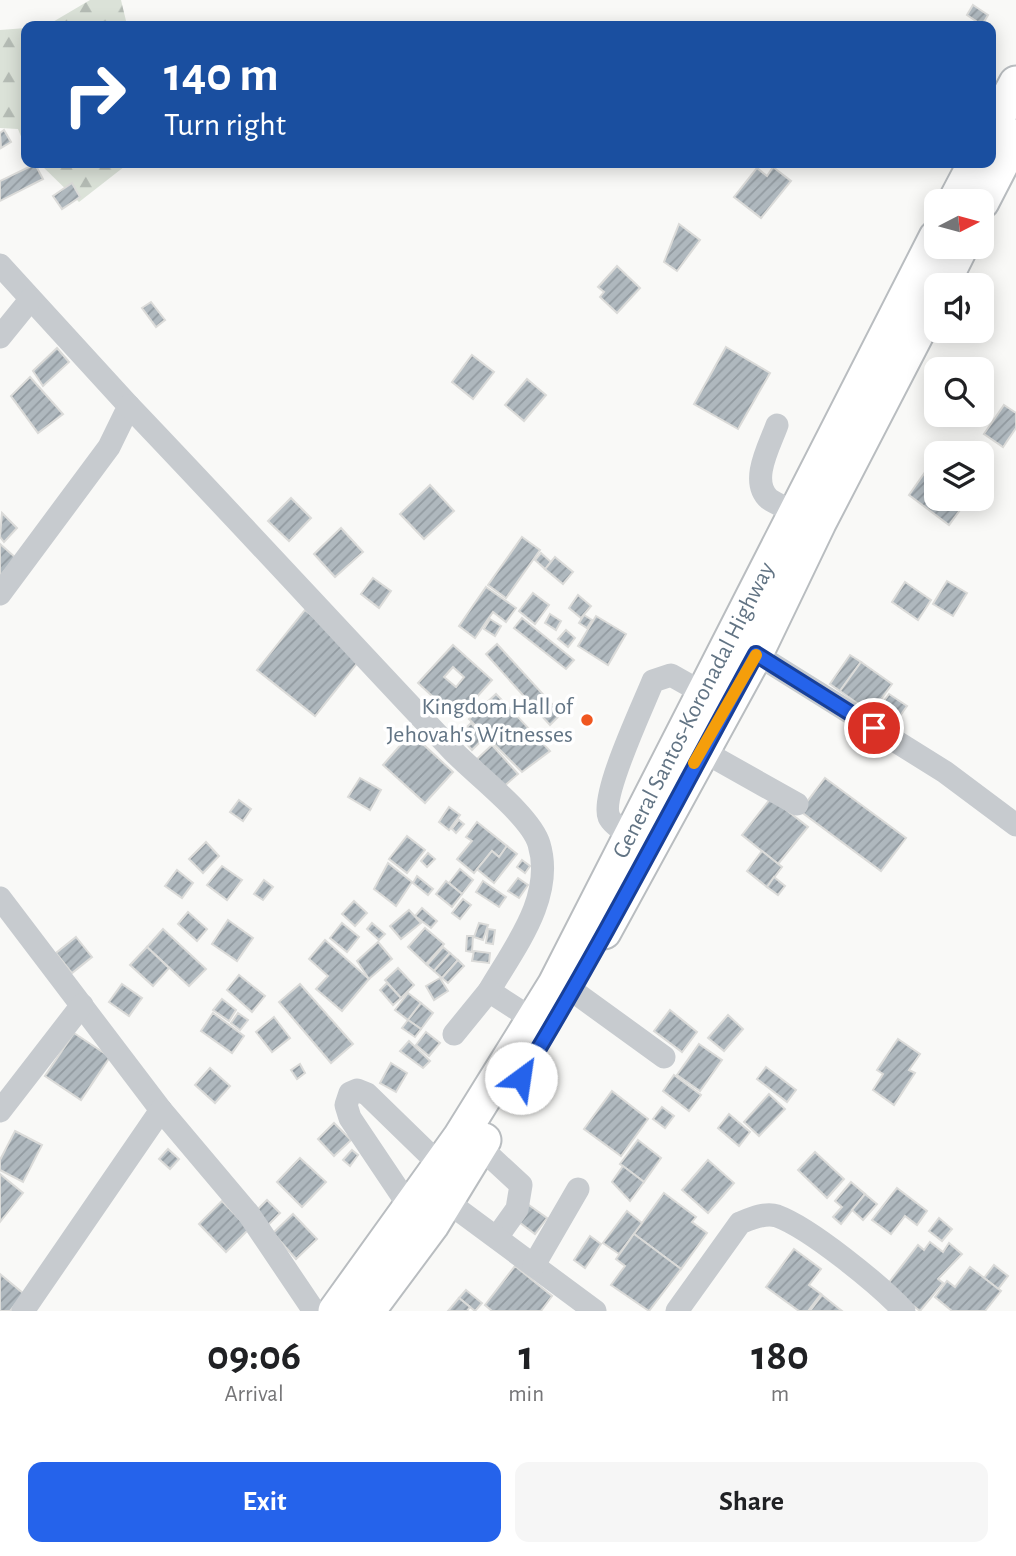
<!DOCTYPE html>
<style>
body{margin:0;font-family:"Alegreya Sans",sans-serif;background:#f6f6f6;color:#202124;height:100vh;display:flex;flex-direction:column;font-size:26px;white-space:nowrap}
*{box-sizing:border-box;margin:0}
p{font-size:23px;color:#757577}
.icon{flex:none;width:38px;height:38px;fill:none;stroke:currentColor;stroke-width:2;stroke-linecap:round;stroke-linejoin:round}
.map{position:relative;height:1311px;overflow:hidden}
.sheet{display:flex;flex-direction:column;background:#fff;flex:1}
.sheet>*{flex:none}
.hud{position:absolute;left:21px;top:21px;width:975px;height:147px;border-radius:14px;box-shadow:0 4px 18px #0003;background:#1a4fa0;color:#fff;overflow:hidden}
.needle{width:46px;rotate:84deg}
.fabs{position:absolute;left:924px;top:189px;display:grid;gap:14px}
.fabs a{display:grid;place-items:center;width:70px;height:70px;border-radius:14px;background:#fff;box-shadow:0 4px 18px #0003;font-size:35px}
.pin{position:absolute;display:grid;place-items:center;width:60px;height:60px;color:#fff;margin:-30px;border:4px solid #fff;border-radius:50%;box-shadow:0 2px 7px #0007}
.me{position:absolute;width:77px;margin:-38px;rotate:31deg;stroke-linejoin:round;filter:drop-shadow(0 0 5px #0008)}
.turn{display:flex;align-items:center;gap:24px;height:147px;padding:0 28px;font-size:32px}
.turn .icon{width:91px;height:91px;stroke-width:2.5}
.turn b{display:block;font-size:49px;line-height:60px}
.eta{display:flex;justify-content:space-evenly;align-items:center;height:119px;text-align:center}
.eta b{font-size:42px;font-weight:700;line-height:49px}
.action{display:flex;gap:14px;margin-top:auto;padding:14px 28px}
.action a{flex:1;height:80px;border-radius:14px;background:#2563eb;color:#fff;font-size:28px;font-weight:700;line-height:80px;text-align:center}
.action a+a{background:#f6f6f6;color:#202124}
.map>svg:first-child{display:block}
.forest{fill:url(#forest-firs)}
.building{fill:url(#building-hatch);stroke:#dbdbd9;stroke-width:2;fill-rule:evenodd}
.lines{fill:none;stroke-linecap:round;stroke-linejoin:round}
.highway-casing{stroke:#b9bdc0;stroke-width:37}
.minor{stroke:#c7cbcf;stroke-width:23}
.highway{stroke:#fff;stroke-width:33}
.route-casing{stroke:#184099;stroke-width:18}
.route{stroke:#2563eb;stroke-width:12}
.slow{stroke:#f59e0b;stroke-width:12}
.poi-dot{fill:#f05720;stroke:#fff;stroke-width:2.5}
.labels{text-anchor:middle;stroke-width:7;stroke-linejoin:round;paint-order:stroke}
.poi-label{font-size:24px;fill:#627484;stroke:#fff;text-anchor:end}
.street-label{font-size:24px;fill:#627484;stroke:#fff}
</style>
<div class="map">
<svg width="1016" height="1311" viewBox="0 0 1016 1311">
<defs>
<pattern id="forest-firs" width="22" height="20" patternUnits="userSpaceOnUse" patternTransform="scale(1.75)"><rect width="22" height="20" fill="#dbe2d8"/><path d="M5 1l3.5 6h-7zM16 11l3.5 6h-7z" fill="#b5bcb5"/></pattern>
<pattern id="building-hatch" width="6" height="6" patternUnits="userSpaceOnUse" patternTransform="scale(1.75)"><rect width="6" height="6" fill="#afb8be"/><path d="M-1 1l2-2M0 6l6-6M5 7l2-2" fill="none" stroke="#929aa0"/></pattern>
</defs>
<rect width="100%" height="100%" fill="#f9f9f7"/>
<g class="forest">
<polygon points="90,0 121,0 127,25 140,26 46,26"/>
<polygon points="26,28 26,149 18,129 0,128 0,30"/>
<polygon points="39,163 129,163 79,202"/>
</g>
<g class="building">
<polygon points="973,5 988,15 982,25 967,15"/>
<polygon points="4,130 11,142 1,148 0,133"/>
<polygon points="35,164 43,179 0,201 0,181"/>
<polygon points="773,167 791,181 761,218 734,197 757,168 767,176"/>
<polygon points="72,183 80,197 62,209 53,196"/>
<polygon points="679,224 700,240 677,271 664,262"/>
<polygon points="617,266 640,288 617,313 600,297 604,292 598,287"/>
<polygon points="151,302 165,320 156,327 142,308"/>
<polygon points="726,347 770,373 738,429 694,404"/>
<polygon points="57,348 69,362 43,386 33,371"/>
<polygon points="472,355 494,372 473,399 452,382"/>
<polygon points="30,377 63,414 38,433 11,396"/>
<polygon points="527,379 546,395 524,421 505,405"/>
<polygon points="1004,405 1016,413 1016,428 1003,447 984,434"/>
<polygon points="928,468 936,474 936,499 968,499 949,525 909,495"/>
<polygon points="430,485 454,511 424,539 400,514"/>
<polygon points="291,498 311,518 289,541 268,521"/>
<polygon points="2,513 17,528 4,542 0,537"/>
<polygon points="341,528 363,552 335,577 314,554"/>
<polygon points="522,537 540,550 506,598 488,585"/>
<polygon points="0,544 16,558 0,576"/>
<polygon points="541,553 551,562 545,569 535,560"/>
<polygon points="555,557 573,572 563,584 545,569"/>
<polygon points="373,578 391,591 379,608 361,594"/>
<polygon points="947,581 967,593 953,616 933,604"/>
<polygon points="905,582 931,600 918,620 892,602"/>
<polygon points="486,587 516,608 506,622 493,612 475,638 459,626"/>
<polygon points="533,593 549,605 535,624 519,611"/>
<polygon points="578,595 591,606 581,618 569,608"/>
<polygon points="305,610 363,656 315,716 257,670"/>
<polygon points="550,614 561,621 556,630 545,623"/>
<polygon points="584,615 592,620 587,628 579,623"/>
<polygon points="596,616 626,634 608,665 578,646"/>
<polygon points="522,618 574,660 566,669 514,628"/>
<polygon points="490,619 501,626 495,636 484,629"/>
<polygon points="566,630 575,638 568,647 558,639"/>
<polygon points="497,644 561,714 550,725 486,654"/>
<path d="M453 645 492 680 457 719 418 683ZM453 667 464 677 456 687 444 677Z"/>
<polygon points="850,655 861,662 840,691 830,684"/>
<polygon points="861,662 892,684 871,713 840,691"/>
<polygon points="496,694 550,751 522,772 469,719"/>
<polygon points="889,694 907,706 895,723 877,711"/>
<polygon points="471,723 484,738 472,750 459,735"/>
<polygon points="411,733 453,772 425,803 383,765"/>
<polygon points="492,745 518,774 502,788 477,759"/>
<polygon points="360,778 381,790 370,810 348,797"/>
<polygon points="825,778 906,838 881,871 800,811"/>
<polygon points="771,798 808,827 778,864 742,835"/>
<polygon points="239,800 251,809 243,821 230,812"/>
<polygon points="449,807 460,815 449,830 439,822"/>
<polygon points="459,820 464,824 456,833 452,829"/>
<polygon points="477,822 507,846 499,857 492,851 474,873 457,859 472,841 466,837"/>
<polygon points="407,836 425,850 407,873 389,859"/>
<polygon points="206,842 219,856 203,873 189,859"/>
<polygon points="507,846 517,854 494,883 477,869 492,851 499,857"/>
<polygon points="762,851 782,867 767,887 747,871"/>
<polygon points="428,853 435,859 427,867 421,861"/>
<polygon points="522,860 530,866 525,873 517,867"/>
<polygon points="388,863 412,882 396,906 374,889"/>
<polygon points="222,866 242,880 227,900 207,885"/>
<polygon points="460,869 473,880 462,894 449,883"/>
<polygon points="177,870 193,883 182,898 165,886"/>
<polygon points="417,876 433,889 428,895 413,883"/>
<polygon points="774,877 785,886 778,895 767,887"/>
<polygon points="518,878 528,885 519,898 508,891"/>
<polygon points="264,880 273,887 263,900 254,894"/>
<polygon points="446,881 462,894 452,907 436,894"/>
<polygon points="483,881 506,897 499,907 476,892"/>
<polygon points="463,899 471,905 460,919 452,913"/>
<polygon points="354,901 367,913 355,926 342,914"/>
<polygon points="422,908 437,921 431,928 415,916"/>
<polygon points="409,910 421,923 401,939 390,926"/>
<polygon points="188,912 207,929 197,941 178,924"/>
<polygon points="228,920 253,938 237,961 212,944"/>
<polygon points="342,923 359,937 347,952 330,938"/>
<polygon points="372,923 385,934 379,940 367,929"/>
<polygon points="479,923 488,925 483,940 474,937"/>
<polygon points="425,928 444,944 426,964 408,947"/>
<polygon points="163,929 206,969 189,986 147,947"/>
<polygon points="488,929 495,930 493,944 486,943"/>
<polygon points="467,936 473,936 472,952 466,951"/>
<polygon points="76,937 92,957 72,973 56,953"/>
<polygon points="325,940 369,979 342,1011 316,989 328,976 309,959"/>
<polygon points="378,942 392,959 369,979 357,961"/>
<polygon points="147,947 169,968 153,986 130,965"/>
<polygon points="443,947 450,953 434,971 427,965"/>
<polygon points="474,951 490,953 489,963 472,961"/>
<polygon points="450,953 458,960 442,978 434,971"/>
<polygon points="458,960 464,966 448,983 442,978"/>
<polygon points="398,968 414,985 401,998 385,980"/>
<polygon points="239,975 265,996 252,1012 227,990"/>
<polygon points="440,978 448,991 434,1000 426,986"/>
<polygon points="387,983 401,998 393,1005 380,990"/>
<polygon points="122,984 142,998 129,1016 109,1002"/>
<polygon points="300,984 353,1044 331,1063 279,1002"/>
<polygon points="408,993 421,1003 408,1020 395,1010"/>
<polygon points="222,999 236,1010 229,1021 213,1010"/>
<polygon points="421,1003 433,1013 421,1029 408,1020"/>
<polygon points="670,1010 697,1032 682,1052 654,1031"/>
<polygon points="213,1013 244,1036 232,1053 201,1031"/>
<polygon points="238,1013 248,1020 240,1030 231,1023"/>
<polygon points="728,1015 743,1029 724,1051 708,1038"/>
<polygon points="274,1017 290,1038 272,1052 256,1032"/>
<polygon points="408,1020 421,1029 415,1037 402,1028"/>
<polygon points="426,1032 440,1043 429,1056 416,1045"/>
<polygon points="74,1033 110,1057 81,1100 45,1076"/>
<polygon points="898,1039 920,1054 909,1070 915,1073 894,1105 873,1090 883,1074 877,1070"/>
<polygon points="409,1041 430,1061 423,1068 400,1051"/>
<polygon points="699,1044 722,1060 700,1091 677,1075"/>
<polygon points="391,1063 407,1073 396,1092 380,1083"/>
<polygon points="300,1064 305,1073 297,1079 291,1070"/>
<polygon points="766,1067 796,1090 787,1102 757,1079"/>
<polygon points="210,1068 230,1086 215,1103 195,1085"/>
<polygon points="674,1075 701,1095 689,1111 663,1091"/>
<polygon points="612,1091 648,1119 621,1156 584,1129"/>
<polygon points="769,1094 785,1109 759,1136 744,1122"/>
<polygon points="662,1107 674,1116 665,1128 653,1119"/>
<polygon points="729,1114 750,1132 739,1146 718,1128"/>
<polygon points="334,1123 351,1140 334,1156 318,1139"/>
<polygon points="15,1131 42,1145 23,1182 0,1170 0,1160"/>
<polygon points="638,1140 661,1158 644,1182 620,1164"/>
<polygon points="168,1149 179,1159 170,1169 159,1159"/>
<polygon points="352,1150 358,1155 350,1166 343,1160"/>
<polygon points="815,1152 844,1179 827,1198 798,1170"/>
<polygon points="300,1158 326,1182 302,1207 277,1182"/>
<polygon points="708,1160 734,1183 708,1213 682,1190"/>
<polygon points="623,1166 644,1182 630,1201 612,1182"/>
<polygon points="0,1174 23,1193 0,1222"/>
<polygon points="851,1182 865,1194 841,1224 833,1217 842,1207 835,1201"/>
<polygon points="897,1188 927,1211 917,1225 905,1216 891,1234 872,1220"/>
<polygon points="664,1193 696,1217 692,1222 707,1233 681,1269 634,1234"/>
<polygon points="865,1194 877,1204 863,1220 852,1210"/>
<polygon points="267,1200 280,1213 268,1225 255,1212"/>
<polygon points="222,1201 249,1229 226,1252 199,1224"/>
<polygon points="526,1203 547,1218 535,1234 515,1219"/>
<polygon points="627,1211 642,1223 619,1254 603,1243"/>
<polygon points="293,1214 317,1239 296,1259 273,1233"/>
<polygon points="939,1218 952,1229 942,1241 929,1231"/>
<polygon points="634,1234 681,1269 649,1311 611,1285 625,1266 616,1259"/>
<polygon points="590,1236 601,1244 585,1268 574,1260"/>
<polygon points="930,1242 943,1252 949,1243 962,1254 938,1279 943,1283 920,1311 887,1285 918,1245 924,1250"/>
<polygon points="794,1249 821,1269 809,1285 821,1294 808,1311 799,1311 766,1287"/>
<polygon points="994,1265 1008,1276 998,1289 984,1278"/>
<polygon points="515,1266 552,1296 541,1311 492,1311 485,1305"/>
<polygon points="970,1267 1001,1291 985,1311 952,1311 935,1297 947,1281 955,1287"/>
<polygon points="0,1274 24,1294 10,1311 0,1311"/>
<polygon points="466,1290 482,1303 475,1311 459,1298"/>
<polygon points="822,1295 842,1311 810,1311"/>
<polygon points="459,1298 470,1307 467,1311 448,1311"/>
</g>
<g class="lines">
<defs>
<g id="highway">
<polyline points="990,132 1016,83"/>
<polyline points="955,201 975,163"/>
<polyline points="982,202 1016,136"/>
<polyline points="942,285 961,247"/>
<polyline points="604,932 756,654 819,523 936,297"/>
<polyline points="335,1311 460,1137 555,984 936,237"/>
<polyline points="368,1311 432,1225 484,1140"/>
</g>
</defs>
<use href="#highway" class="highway-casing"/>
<g class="minor">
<polyline points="0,265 129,406 109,447 0,594"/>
<polyline points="0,337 30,300"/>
<path d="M129 406C238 520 345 637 453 751 475 774 531 816 539 844 555 897 514 948 489 991L532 1019"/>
<path d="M777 425C770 445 749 481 769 499 776 504 787 508 794 512"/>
<polyline points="756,654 945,772 1016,825"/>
<polyline points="692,745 797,804"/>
<path d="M629 835C623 830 612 824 609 817 600 796 643 706 653 681L671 675 703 693"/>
<polyline points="0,898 161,1110"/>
<polyline points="573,991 664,1057"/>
<polyline points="454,1034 489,991"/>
<polyline points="0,1111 82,1005"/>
<polyline points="480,1147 521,1185 517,1209 497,1237"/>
<polyline points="437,1194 595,1311"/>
<polyline points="411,1209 350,1118 346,1105 350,1093 357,1090 367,1094 440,1165"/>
<polyline points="534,1265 578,1189"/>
<polyline points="23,1311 161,1110 248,1213 314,1311"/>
<path d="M677 1311 740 1223C750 1219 765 1212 777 1216 810 1228 880 1285 904 1311"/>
</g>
<use href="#highway" class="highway"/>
</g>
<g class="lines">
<defs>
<path id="route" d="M521 1078C605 940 678 796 756 654L874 728"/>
</defs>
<use href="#route" class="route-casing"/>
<use href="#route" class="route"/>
<polyline class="slow" points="694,763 756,655"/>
</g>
<circle class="poi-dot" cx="587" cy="720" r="7"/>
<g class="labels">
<g class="poi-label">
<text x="573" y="714">Kingdom Hall of<tspan x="573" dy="28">Jehovah's Witnesses</tspan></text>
</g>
<g class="street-label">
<text transform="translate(693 710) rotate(-63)" y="8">General Santos-Koronadal Highway</text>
</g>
</g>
</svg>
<div class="fabs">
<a><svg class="needle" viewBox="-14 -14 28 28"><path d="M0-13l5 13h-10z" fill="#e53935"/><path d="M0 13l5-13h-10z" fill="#757577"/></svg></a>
<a><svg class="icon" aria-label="sound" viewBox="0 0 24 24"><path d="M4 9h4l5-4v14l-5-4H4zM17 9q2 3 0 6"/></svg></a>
<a><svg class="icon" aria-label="search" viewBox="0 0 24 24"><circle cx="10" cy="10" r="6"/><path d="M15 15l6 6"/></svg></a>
<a><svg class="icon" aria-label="layers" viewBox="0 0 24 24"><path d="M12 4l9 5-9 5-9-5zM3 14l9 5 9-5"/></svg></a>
</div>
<div class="pin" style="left:874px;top:728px;background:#d93025"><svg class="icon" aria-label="arrive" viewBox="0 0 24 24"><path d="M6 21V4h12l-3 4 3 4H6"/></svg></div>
<svg class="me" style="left:521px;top:1078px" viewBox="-20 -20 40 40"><circle r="19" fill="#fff"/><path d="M0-13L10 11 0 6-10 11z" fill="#2563eb"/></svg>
<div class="hud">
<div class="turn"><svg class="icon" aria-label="right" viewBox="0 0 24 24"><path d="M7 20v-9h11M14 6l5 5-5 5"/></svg><div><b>140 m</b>Turn right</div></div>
</div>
</div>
<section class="sheet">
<div class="eta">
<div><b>09:06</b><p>Arrival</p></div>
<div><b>1</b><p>min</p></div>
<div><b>180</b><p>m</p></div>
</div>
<div class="action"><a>Exit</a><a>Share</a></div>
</section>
